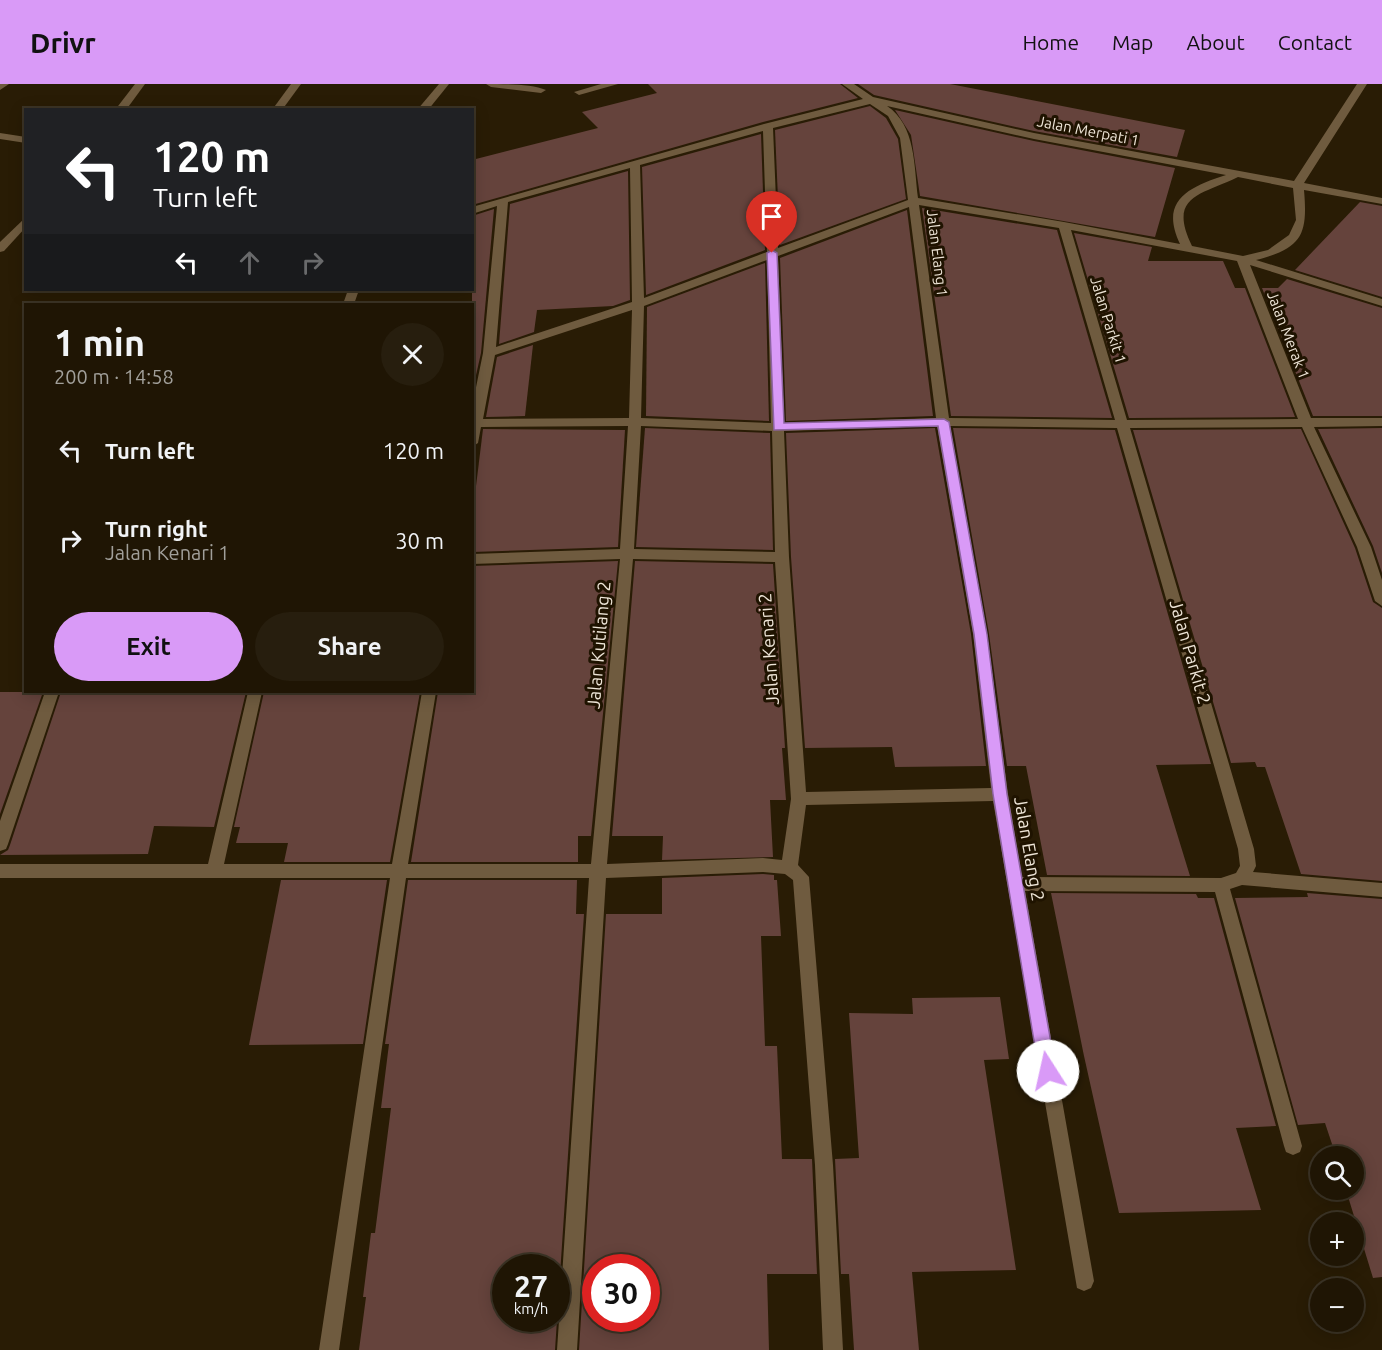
<!DOCTYPE html>
<meta charset="utf-8">
<style>
body{margin:0;font-family:Ubuntu,sans-serif;background:#271e0e;color:#f1f3f6;height:100vh;display:flex;flex-direction:column;font-size:22px;white-space:nowrap}
*{box-sizing:border-box;margin:0}
p{font-size:20px;color:#a19f9a}
.icon{flex:none;width:33px;height:33px;fill:none;stroke:currentColor;stroke-width:2;stroke-linecap:round;stroke-linejoin:round}
.map{position:relative;flex:1;overflow:hidden}
.panel{position:absolute;left:24px;top:219px;width:450px;height:390px;display:flex;flex-direction:column;background:#1f1504;border-radius:0px;box-shadow:0 3px 15px #0003,0 0 0 2px #3c3426}
.panel>*{flex:none}
.hud{position:absolute;left:24px;top:24px;width:450px;height:183px;border-radius:0px;box-shadow:0 3px 15px #0003,0 0 0 2px #3c3426;background:#202124;color:#fff;overflow:hidden}
.controls{position:absolute;left:1310px;top:1062px;display:grid;gap:12px}
.controls a{display:grid;place-items:center;width:54px;height:54px;border-radius:50%;background:#1f1504;box-shadow:0 3px 15px #0003,0 0 0 2px #3c3426;font-size:30px}
.speed{position:absolute;left:492px;top:1170px;display:flex;gap:12px;font-size:30px;font-weight:700;text-align:center}
.speed>*{display:grid;place-content:center;width:78px;height:78px;border-radius:50%;background:#1f1504;box-shadow:0 3px 15px #0003,0 0 0 2px #3c3426;line-height:1}
.speed small{font-size:15px;font-weight:400}
.speed .limit{border:9px solid #d22;background:#fff;color:#111}
.pin{position:absolute;display:grid;place-items:center;width:51px;height:51px;color:#fff;margin:-62px -26px;border-radius:50% 50% 50% 0;rotate:-45deg;box-shadow:0 0 6px #0007}
.pin .icon{rotate:45deg}
.me{position:absolute;width:66px;margin:-33px;rotate:350deg;stroke-linejoin:round;filter:drop-shadow(0 0 4px #0008)}
.turn{display:flex;align-items:center;gap:21px;height:126px;padding:0 30px;font-size:27px}
.turn .icon{width:78px;height:78px;stroke-width:2.5}
.turn b{display:block;font-size:42px;line-height:51px}
.lanes{display:flex;align-items:center;height:57px;padding:0 30px;background:#0003;justify-content:center;gap:30px;direction:ltr}
.lanes .off{opacity:.35}
.round{display:grid;place-items:center;flex:none;width:63px;height:63px;border-radius:32px;background:#271e0e}
.summary{display:flex;align-items:center;justify-content:space-between;height:102px;padding:0 30px}
h1{font-size:36px;font-weight:600;line-height:45px}
.button{display:flex;gap:12px;margin-top:auto;padding:12px 30px}
.button a{flex:1;height:69px;border-radius:36px;background:#d99af7;color:#111;font-size:24px;font-weight:600;line-height:69px;text-align:center}
.button a+a{background:#271e0e;color:#f1f3f6}
ul{padding:0;list-style:none}
li{display:flex;align-items:center;gap:18px;height:90px;padding:0 30px}
li div{flex:1}
li b{display:block;font-size:22px}
li em{font-style:normal}
header{display:flex;align-items:center;gap:36px;box-sizing:border-box;height:84px;padding:0 30px;background:#d99af7;color:#111}
header strong{font-size:28px}
nav{display:flex;gap:33px;margin-inline-start:auto;font-size:21px}
.map>svg:first-child{display:block}
.building{fill:#65433c;fill-rule:evenodd}
.lines{fill:none;stroke-linecap:round;stroke-linejoin:round}
.street{fill:#6f5b3f;fill-rule:evenodd}
.route{fill:#d99af7;stroke:#8d64a1;stroke-width:1.5}
.labels{text-anchor:middle;stroke-width:6;stroke-linejoin:round;paint-order:stroke}
.far-street-label{font-size:15px;fill:#eee5d7;stroke:#1f1300}
.street-label{font-size:18px;fill:#eee5d7;stroke:#1f1300}
</style>
<header>
<strong>Drivr</strong>
<nav><a>Home</a><a>Map</a><a>About</a><a>Contact</a></nav>
</header>
<div class="map">
<svg width="1382" height="1266" viewBox="0 0 1382 1266">
<rect width="100%" height="100%" fill="#291c05"/>
<g class="building">
<polygon points="648,0 840,0 858,14 763,38 472,121 472,76 598,44 582,28 657,9"/>
<polygon points="858,0 950,0 1185,46 1177,73 1034,47 874,11"/>
<polygon points="870,22 886,34 898,55 906,115 780,161 775,46"/>
<polygon points="895,26 1034,57 1175,84 1155,153 920,112 911,51"/>
<polygon points="761,50 765,166 646,211 642,83"/>
<polygon points="628,87 630,216 613,222 537,226 534,248 499,260 510,120"/>
<polygon points="1360,118 1382,122 1382,213 1295,186"/>
<polygon points="922,124 1057,146 1112,334 951,332"/>
<polygon points="494,125 481,269 472,309 472,132"/>
<polygon points="907,126 933,332 786,337 780,174"/>
<polygon points="1074,149 1152,163 1148,177 1223,177 1235,204 1245,204 1295,333 1129,334"/>
<polygon points="765,179 769,337 646,332 647,223"/>
<polygon points="1287,195 1382,224 1382,332 1313,332 1262,204 1278,204"/>
<polygon points="533,261 525,332 486,333 497,273"/>
<polygon points="645,344 770,349 773,466 636,463"/>
<polygon points="935,344 971,550 986,682 895,683 892,663 805,664 791,473 786,349"/>
<polygon points="953,344 1115,346 1211,680 1156,681 1190,792 1047,791 1026,682 1007,682 989,550"/>
<polygon points="1382,344 1382,489 1373,462 1318,345"/>
<polygon points="483,345 625,346 618,463 472,468 472,435"/>
<polygon points="1301,345 1355,464 1373,518 1382,524 1382,797 1301,790 1265,683 1257,683 1255,678 1231,679 1133,346"/>
<polygon points="618,477 591,752 578,752 578,778 411,778 438,608 472,608 472,482"/>
<polygon points="635,477 773,480 785,664 782,664 786,716 770,716 773,773 662,776 663,752 612,752"/>
<polygon points="0,608 43,608 0,730"/>
<polygon points="61,608 246,608 214,743 154,742 148,770 0,771 8,766 10,761"/>
<polygon points="264,608 420,608 390,778 284,778 288,759 236,759 240,743 234,743"/>
<path d="M763 790 774 791V796H777L781 852H761L765 962H777L782 1075H812L817 1190H767L769 1266H579L606 830H662V794ZM596 1184H646V1234H596Z"/>
<polygon points="281,796 387,796 363,960 249,961"/>
<path d="M408 796H577L576 830H584L555 1266H359L366 1213H363L371 1149H375L391 1024H381L389 960H385ZM506 1184H556V1234H506Z"/>
<polygon points="1051,809 1196,810 1198,814 1214,814 1276,1042 1236,1044 1261,1126 1119,1129 1084,972"/>
<polygon points="1307,809 1382,815 1382,1193 1373,1194 1346,1106 1353,1106 1353,1072 1336,1072 1325,1039 1298,1041 1235,814 1308,813"/>
<polygon points="1000,913 1009,975 984,976 1016,1186 912,1188 919,1266 854,1266 849,1190 841,1190 835,1075 859,1074 849,929 913,930 912,914"/>
</g>
<g class="lines">
<g class="street">
<polygon points="0,0 9,0 0,6"/>
<polygon points="135,0 145,0 126,26 115,26"/>
<polygon points="291,0 301,0 282,26 272,26"/>
<polygon points="439,0 449,0 428,26 417,26"/>
<path d="M486 0C503 0 532 0 546 6L541 9 491 3Z"/>
<polygon points="601,0 618,0 579,11 574,8"/>
<path d="M842 0H854L873 13 1034 49 1294 97 1357 0H1367L1304 99 1382 114V120L1304 106C1308 151 1302 164 1256 176L1382 215V222L1250 181 1311 334H1382V342L1314 343 1371 463 1382 496V522L1375 517 1357 463 1302 343 1130 344 1254 765 1256 782 1253 788 1382 799V813L1242 801 1230 805 1302 1062 1300 1068 1293 1071 1286 1068 1284 1062 1215 808 1025 807 1094 1197 1091 1204 1084 1207 1077 1204 993 717 806 721 798 781 809 793 833 1081 843 1266H823L815 1081 793 796 785 790 763 788 606 794 577 1266H557L589 794H406L339 1266H319L390 794H0V780H208L248 608H262L224 780H392L422 608H436L408 780H591L620 475 472 480V470L620 465 628 342 481 343 478 359 472 363V323L483 269 497 122 472 130V123L764 40 863 15ZM870 20 888 32 900 54 908 116 778 164 773 44ZM887 22 1034 55 1226 91C1189 103 1159 116 1180 160L1064 138 918 114C914 83 916 41 887 22ZM763 47 767 168 644 214 640 81ZM630 84 632 218 496 263 508 118ZM1238 93 1293 104 1296 136 1289 151 1268 166 1243 172 1192 162C1167 111 1202 111 1238 93ZM919 121 1059 144 1115 336 949 334ZM909 123 936 334 784 339 778 172ZM1071 146 1237 177 1298 335 1127 336ZM767 176 771 339 641 334 644 222ZM632 226 629 334 483 335 495 271ZM641 342 772 347 775 468 634 465ZM937 342 973 550 991 704 806 708 789 473 784 347ZM950 342 1117 344 1238 765 1240 782 1236 789 1221 794 1022 793 1008 710 987 550ZM633 475 775 478 791 715 782 776 763 774 607 780Z"/>
<polygon points="0,49 26,53 26,59 0,55"/>
<polygon points="26,133 26,143 4,167 0,168 0,158"/>
<polygon points="348,206 359,206 354,220 343,220"/>
<polygon points="45,608 59,608 8,760 6,765 0,767 0,737"/>
</g>
</g>
<polygon class="route" points="772,166 777,169 784,339 944,335 949,338 987,550 1007,710 1056,987 1053,992 1048,994 1042,992 1039,987 993,710 974,550 938,342 774,346 767,169"/>
<g class="labels">
<g class="far-street-label">
<text transform="translate(1088 47) rotate(11)" y="5">Jalan Merpati 1</text>
<text transform="translate(937 169) rotate(83)" y="5">Jalan Elang 1</text>
<text transform="translate(1108 236) rotate(73)" y="5">Jalan Parkit 1</text>
<text transform="translate(1288 251) rotate(69)" y="5">Jalan Merak 1</text>
</g>
<g class="street-label">
<text transform="translate(599 561) rotate(-85)" y="6">Jalan Kutilang 2</text>
<text transform="translate(769 565) rotate(-94)" y="6">Jalan Kenari 2</text>
<text transform="translate(1190 568) rotate(74)" y="6">Jalan Parkit 2</text>
<text transform="translate(1029 765) rotate(80)" y="6">Jalan Elang 2</text>
</g>
</g>
</svg>
<div class="controls">
<a><svg class="icon" aria-label="search" viewBox="0 0 24 24"><circle cx="10" cy="10" r="6"/><path d="M15 15l6 6"/></svg></a>
<a>+</a>
<a>−</a>
</div>
<div class="speed"><div>27<small>km/h</small></div><div class="limit">30</div></div>
<div class="pin" style="left:772px;top:169px;background:#d93025"><svg class="icon" aria-label="arrive" viewBox="0 0 24 24"><path d="M6 21V4h12l-3 4 3 4H6"/></svg></div>
<svg class="me" style="left:1048px;top:987px" viewBox="-20 -20 40 40"><circle r="19" fill="#fff"/><path d="M0-13L10 11 0 6-10 11z" fill="#d99af7"/></svg>
<div class="hud">
<div class="turn"><svg class="icon" aria-label="left" viewBox="0 0 24 24"><path d="M17 20v-9H6M10 6l-5 5 5 5"/></svg><div><b>120 m</b>Turn left</div></div>
<div class="lanes"><svg class="icon" aria-label="left" viewBox="0 0 24 24"><path d="M17 20v-9H6M10 6l-5 5 5 5"/></svg><svg class="icon off" aria-label="ahead" viewBox="0 0 24 24"><path d="M12 20V5M6 11l6-6 6 6"/></svg><svg class="icon off" aria-label="right" viewBox="0 0 24 24"><path d="M7 20v-9h11M14 6l5 5-5 5"/></svg></div>
</div>
<section class="panel">
<div class="summary"><div><h1>1 min</h1><p>200 m · 14:58</p></div><a class="round"><svg class="icon" aria-label="close" viewBox="0 0 24 24"><path d="M6 6l12 12M18 6L6 18"/></svg></a></div>
<ul>
<li><svg class="icon" aria-label="left" viewBox="0 0 24 24"><path d="M17 20v-9H6M10 6l-5 5 5 5"/></svg><div><b>Turn left</b></div><em>120 m</em></li>
<li><svg class="icon" aria-label="right" viewBox="0 0 24 24"><path d="M7 20v-9h11M14 6l5 5-5 5"/></svg><div><b>Turn right</b><p>Jalan Kenari 1</p></div><em>30 m</em></li>
</ul>
<div class="button"><a>Exit</a><a>Share</a></div>
</section>
</div>
